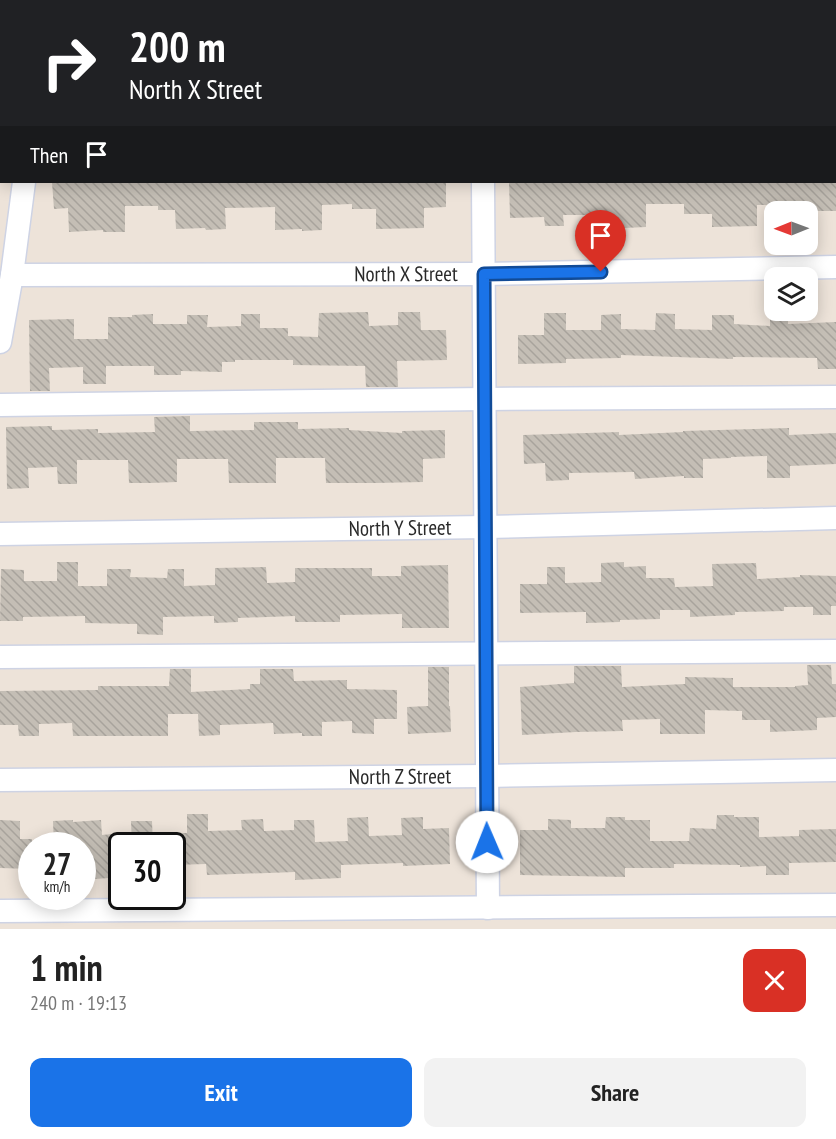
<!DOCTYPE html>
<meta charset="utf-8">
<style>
body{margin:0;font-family:"PT Sans Narrow",sans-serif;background:#f2f2f2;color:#222;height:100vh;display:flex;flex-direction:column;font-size:22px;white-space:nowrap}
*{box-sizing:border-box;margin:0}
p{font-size:20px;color:#767676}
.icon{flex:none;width:33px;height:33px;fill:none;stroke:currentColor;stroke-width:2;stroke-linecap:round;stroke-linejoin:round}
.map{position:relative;height:929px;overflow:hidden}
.drawer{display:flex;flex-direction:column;background:#fff;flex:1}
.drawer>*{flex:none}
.top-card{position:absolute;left:0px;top:0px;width:837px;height:183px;box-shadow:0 3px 15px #0003;background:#202124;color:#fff;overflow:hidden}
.needle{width:39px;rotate:269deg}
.controls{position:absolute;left:764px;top:201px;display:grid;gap:12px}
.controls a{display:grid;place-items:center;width:54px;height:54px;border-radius:12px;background:#fff;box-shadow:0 3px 15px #0003;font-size:30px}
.speed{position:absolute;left:18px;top:832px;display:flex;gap:12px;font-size:30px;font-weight:700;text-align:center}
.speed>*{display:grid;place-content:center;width:78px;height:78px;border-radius:50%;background:#fff;box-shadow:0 3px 15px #0003;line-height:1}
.speed small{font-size:15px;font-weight:400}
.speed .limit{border:3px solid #111;border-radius:9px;background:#fff;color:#111}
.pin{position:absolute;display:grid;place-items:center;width:51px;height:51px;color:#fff;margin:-62px -26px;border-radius:50% 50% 50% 0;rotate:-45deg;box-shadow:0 0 6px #0007}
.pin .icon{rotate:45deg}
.me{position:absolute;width:66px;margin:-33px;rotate:359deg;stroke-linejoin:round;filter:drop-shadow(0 0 4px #0008)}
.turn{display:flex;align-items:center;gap:21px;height:126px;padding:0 30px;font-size:27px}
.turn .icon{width:78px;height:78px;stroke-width:2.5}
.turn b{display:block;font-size:42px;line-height:51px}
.then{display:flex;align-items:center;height:57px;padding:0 30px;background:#0003;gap:12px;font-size:22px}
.round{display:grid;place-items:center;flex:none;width:63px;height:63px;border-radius:12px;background:#f2f2f2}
.headline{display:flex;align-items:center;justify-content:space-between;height:102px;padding:0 30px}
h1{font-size:36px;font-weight:600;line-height:45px}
.cta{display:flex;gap:12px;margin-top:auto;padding:12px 30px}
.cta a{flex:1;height:69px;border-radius:12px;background:#1a73e8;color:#fff;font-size:24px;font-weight:600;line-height:69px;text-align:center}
.cta a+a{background:#f2f2f2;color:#222}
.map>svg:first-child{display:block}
.building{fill:url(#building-back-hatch)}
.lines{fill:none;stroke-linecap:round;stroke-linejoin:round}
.minor-casing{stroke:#ced3e4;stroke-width:25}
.minor{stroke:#fff;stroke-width:22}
.route-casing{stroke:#114b97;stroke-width:15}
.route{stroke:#1a73e8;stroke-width:10}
.labels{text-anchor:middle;stroke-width:6;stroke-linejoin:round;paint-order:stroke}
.street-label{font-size:21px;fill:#292929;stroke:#fff}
</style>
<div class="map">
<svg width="836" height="929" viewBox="0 0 836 929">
<defs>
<pattern id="building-back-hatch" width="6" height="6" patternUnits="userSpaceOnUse" patternTransform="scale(1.5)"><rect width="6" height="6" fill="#c4beb5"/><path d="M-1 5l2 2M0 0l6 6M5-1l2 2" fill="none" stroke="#a8a39c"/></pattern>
</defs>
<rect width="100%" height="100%" fill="#ede3d9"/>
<g class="building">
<polygon points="52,182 446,182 446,207 424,208 424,228 376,229 376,209 352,209 352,204 322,205 322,230 302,231 302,229 275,230 275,207 225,208 226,229 206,230 205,228 176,229 175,210 158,210 158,206 125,206 125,232 103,232 103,230 69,232 68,208 54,209"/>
<polygon points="509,182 836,182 836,211 799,211 799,205 757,205 757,226 712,227 712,214 684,214 684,204 646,204 646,227 624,228 624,226 599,226 599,215 563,215 564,226 545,226 544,217 510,218"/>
<polygon points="770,310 788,310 788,324 836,322 836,369 818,369 817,358 733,357 733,359 621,355 621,358 566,359 566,363 518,364 518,335 544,335 544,313 566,313 566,330 601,330 601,315 621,314 621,329 655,330 656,313 675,314 675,329 712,330 712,315 734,315 734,324 770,326"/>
<polygon points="368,312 369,326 398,325 398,312 420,312 421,330 446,330 447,360 397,361 398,387 366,387 365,366 293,365 293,360 235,360 235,362 222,362 222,372 181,371 181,375 154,375 154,366 106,366 106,384 83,384 83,367 49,368 50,391 30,391 29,320 74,319 74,339 108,339 108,317 132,317 132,315 153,314 153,324 187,324 187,315 208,315 207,327 241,326 241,314 260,314 260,328 288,328 288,336 318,337 319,313"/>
<polygon points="190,416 190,431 254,430 254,422 298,422 298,429 349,428 349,430 402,433 402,431 445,430 445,458 423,459 423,482 376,483 326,483 325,458 276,458 276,483 229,483 228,459 177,459 177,482 150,483 129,483 128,460 77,460 77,484 58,484 57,467 28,468 29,488 7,489 6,427 52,426 52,430 98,429 98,433 155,432 154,417"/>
<polygon points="789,428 789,435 836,433 836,464 790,466 790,478 767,478 767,456 731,457 731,458 703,459 703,478 684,478 684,476 635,479 634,472 569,473 569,480 546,481 545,463 524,464 523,435 619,432 619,435 683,432 683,431"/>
<polygon points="57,562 78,562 78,586 107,586 107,569 131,569 130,577 167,578 168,569 184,569 184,586 215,585 215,568 266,567 267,583 295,582 295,568 372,568 372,576 401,576 401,566 448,565 449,628 402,628 402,614 340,615 340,622 295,622 295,616 238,618 238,622 214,623 214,616 163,617 163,635 137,634 137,624 85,623 85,616 23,617 23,621 0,621 1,569 24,570 24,581 57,581"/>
<polygon points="624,562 624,567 646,566 646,578 674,578 675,587 713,586 712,564 756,563 757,579 800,577 800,575 836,576 836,606 831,606 831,615 813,615 813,607 784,607 784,611 735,612 735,615 690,617 690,610 660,610 660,619 620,620 620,622 586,623 586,612 520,613 520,584 547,584 547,567 565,567 565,583 601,582 601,563"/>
<polygon points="807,665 831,665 832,684 836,684 836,717 817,718 817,730 770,732 770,720 742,720 742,711 705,710 705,734 660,734 660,719 622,720 623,731 576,732 522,735 520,687 574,683 574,666 621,666 622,687 685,684 685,677 733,678 733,687 795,687 795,686 808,685"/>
<polygon points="428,667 449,667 449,706 450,706 451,732 408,734 407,707 428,706"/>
<polygon points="170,669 191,669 191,692 250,689 250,684 260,684 260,669 293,669 294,681 347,680 347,689 397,690 397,719 374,719 374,734 352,733 352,721 322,722 322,736 302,736 302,733 274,734 273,723 220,725 220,735 199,736 198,714 168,714 168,736 73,736 72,723 39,724 39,736 19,736 18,725 0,725 0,691 98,690 98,686 169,686"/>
<polygon points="187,814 208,814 208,831 242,830 241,820 263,819 264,831 294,830 294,820 314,820 315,842 348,841 347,818 368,817 369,836 402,835 401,818 423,817 423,829 449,828 450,864 403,866 403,863 341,865 341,878 295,880 295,872 207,875 206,864 172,865 172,833 187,833"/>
<polygon points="717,815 734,815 734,817 759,817 759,837 799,836 799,830 836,829 836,862 789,863 789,875 766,875 766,866 740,867 740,865 674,864 674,868 625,868 625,877 520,875 520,830 548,830 548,819 571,820 571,828 605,828 606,817 625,817 625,820 650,820 650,841 689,841 690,828 716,829"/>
<polygon points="0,820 20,821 20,839 32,839 32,869 0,868"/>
<polygon points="73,820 73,822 101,820 102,835 122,833 122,877 82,880 82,846 54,846 53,821"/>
<polygon points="131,821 152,821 153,846 132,846"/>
</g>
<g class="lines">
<defs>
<g id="minor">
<polyline points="481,0 481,2"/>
<polyline points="36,2 36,0"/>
<polyline points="483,182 488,908"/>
<path id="s1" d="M12 275 484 274 836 267"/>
<polyline points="0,342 12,275 24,182"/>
<polyline points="0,405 485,399 836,397"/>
<path id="s2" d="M0 534 486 527 836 518"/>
<polyline points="0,657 836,651"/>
<path id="s3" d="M0 780 486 776 836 770"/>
<polyline points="0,911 836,905"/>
</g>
</defs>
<use href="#minor" class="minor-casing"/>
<use href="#minor" class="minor"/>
</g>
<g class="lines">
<defs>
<polyline id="route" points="487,842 484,274 601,272"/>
</defs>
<use href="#route" class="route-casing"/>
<use href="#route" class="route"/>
</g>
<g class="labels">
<g class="street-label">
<text dy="7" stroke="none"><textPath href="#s1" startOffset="394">North X Street</textPath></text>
<text dy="7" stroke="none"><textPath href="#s2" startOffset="400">North Y Street</textPath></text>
<text dy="7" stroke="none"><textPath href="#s3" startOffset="400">North Z Street</textPath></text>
</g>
</g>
</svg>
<div class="controls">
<a><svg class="needle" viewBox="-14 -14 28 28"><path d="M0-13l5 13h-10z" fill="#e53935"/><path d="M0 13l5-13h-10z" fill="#767676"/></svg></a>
<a><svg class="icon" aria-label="layers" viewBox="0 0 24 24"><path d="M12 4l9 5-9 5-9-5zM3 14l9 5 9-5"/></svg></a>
</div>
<div class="speed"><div>27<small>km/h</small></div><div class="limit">30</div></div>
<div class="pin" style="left:601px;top:272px;background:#d93025"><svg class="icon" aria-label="arrive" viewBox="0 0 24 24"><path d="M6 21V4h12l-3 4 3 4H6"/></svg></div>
<svg class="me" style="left:487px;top:842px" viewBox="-20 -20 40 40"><circle r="19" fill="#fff"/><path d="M0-13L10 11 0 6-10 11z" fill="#1a73e8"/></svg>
<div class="top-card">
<div class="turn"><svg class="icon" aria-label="right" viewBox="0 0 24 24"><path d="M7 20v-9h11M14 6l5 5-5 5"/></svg><div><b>200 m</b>North X Street</div></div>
<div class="then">Then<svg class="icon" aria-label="arrive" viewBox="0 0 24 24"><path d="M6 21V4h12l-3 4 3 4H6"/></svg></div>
</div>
</div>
<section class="drawer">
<div class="headline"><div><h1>1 min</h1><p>240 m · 19:13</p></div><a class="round" style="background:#d93025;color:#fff"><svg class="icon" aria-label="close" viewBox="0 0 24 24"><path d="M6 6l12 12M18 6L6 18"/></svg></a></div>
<div class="cta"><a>Exit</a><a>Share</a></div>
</section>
